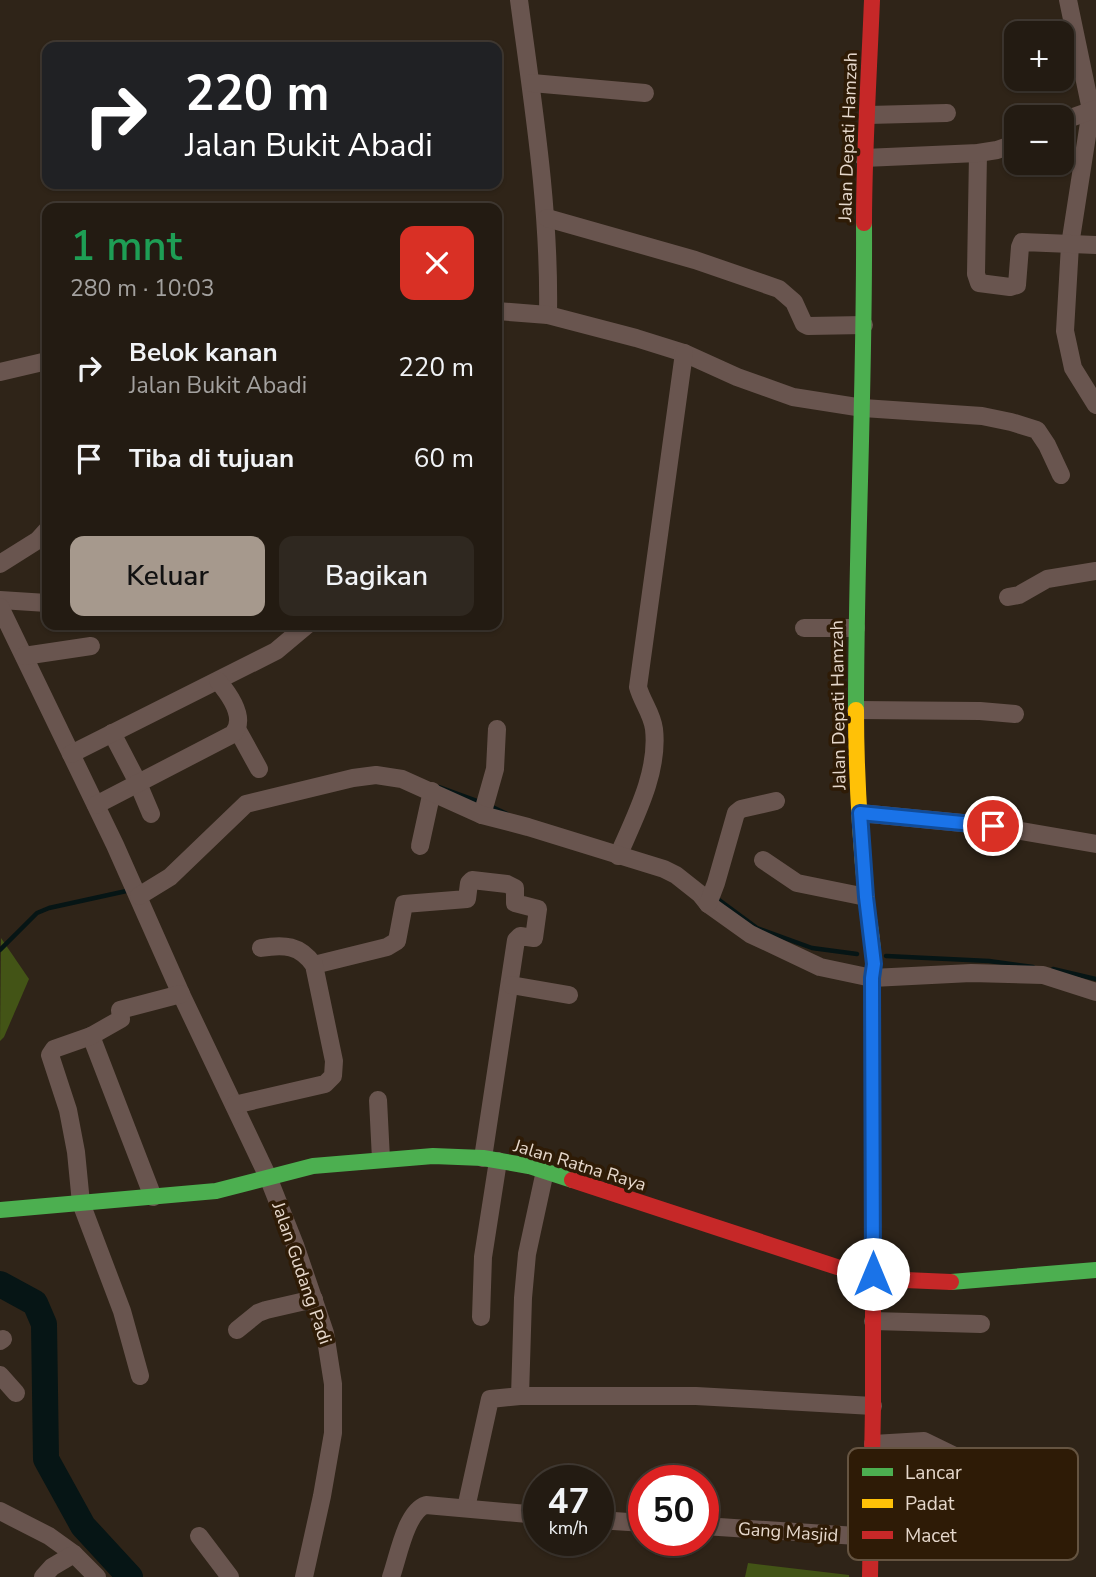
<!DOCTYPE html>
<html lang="id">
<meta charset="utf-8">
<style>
body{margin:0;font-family:"Nunito Sans",sans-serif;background:#2f2820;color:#f1f3f6;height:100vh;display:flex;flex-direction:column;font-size:26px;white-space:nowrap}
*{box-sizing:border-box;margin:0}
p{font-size:23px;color:#a3a19f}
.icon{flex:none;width:38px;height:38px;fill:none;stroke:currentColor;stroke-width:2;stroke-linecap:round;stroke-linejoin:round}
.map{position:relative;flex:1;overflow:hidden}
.side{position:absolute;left:42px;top:203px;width:460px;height:427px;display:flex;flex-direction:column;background:#231b12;border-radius:14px;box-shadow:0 2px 5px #0004,0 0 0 2px #403932}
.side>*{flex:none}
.hud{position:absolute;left:42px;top:42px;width:460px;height:147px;border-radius:14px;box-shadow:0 2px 5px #0004,0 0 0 2px #403932;background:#202124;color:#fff;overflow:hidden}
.tools{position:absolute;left:1004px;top:21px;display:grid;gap:14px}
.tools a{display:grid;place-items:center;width:70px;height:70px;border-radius:14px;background:#231b12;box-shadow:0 2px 5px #0004,0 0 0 2px #403932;font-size:35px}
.speed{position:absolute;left:523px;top:1465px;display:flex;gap:14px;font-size:35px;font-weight:700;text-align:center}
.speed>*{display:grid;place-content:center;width:91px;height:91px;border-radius:50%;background:#231b12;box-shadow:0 2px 5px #0004,0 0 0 2px #403932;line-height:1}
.speed small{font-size:18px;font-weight:400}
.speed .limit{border:10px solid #d22;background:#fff;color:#111}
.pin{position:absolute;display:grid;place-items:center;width:60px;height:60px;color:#fff;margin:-30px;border:4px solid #fff;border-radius:50%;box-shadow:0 2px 7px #0007}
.me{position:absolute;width:77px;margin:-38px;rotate:0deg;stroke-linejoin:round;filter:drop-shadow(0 0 5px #0008)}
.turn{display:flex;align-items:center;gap:24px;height:147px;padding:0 28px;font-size:32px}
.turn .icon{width:91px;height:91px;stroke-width:2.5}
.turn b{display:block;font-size:49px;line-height:60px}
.round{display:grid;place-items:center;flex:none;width:74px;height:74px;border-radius:14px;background:#2f2820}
.headline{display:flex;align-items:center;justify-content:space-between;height:119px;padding:0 28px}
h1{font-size:42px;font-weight:600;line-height:52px;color:#1e9e55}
.button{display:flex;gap:14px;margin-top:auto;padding:14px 28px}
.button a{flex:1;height:80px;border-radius:14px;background:#a6998d;color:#111;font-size:28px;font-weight:600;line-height:80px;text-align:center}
.button a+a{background:#2f2820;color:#f1f3f6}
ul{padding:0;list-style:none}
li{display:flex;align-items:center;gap:21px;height:91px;padding:0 28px}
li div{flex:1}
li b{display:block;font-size:26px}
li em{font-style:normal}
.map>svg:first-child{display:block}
.green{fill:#435416}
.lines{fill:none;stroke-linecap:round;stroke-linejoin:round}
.stream{stroke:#061515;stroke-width:4.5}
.river{stroke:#061515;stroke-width:26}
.street{stroke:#69554f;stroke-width:18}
.fast{stroke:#4caf50;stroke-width:16}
.slow{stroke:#ffc107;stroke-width:16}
.jam{stroke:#c62828;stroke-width:16}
.route-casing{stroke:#114b97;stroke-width:18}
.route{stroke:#1a73e8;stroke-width:12}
.labels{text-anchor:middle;stroke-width:7;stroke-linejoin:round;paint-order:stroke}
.street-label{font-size:18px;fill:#e6d8cc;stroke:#2e1b06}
.key{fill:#2e1b06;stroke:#655441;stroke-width:2}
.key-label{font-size:19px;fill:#e6d8cc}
</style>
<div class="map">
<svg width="1096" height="1577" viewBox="0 0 1096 1577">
<rect width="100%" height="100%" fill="#2f2418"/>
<g class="green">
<polygon points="1,938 29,979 4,1037 0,1041"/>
<polygon points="748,1563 849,1575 849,1577 745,1577"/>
</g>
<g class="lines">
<g class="stream">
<polyline points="439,787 480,802"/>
<polyline points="488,805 507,814"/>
<polyline points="715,897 757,928 812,948 857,954"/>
<polyline points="0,950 37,913 49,908 131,890"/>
<polyline points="886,956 989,961 1033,967"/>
<polyline points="1053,969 1096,979"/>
</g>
<polyline class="river" points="0,1284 35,1303 44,1324 46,1459 83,1526 130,1577"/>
<g class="street">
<path d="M519 0C533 105 550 209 548 315"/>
<polyline points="1068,0 1091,110 1070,245 1065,331 1073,368 1096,405"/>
<polyline points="532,83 645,93"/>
<polyline points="868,115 947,113"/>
<polyline points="1062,121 1096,109"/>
<polyline points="978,153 976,274 979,283 1010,287 1017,285 1020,247 1022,242 1096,245"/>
<polyline points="864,158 978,153 997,150 1017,143"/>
<polyline points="547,218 695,260 779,289 794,302 804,324 808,326 864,325"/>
<polyline points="497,311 548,315 636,338 684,353 737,377 793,397 863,408 982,416 1011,422 1037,430 1047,445 1061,475"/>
<polyline points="0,372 47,361"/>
<polyline points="0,564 38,540 47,530"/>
<polyline points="1008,597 1019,595 1047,579 1096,571"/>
<polyline points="0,600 47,603"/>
<polyline points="0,607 115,845 181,994 268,1177 295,1245 325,1333 333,1384 333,1433 322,1496 304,1577"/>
<polyline points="804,628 856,628"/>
<polyline points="24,656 91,646"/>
<polyline points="856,710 980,711 1015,714"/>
<polyline points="237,729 259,769"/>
<polyline points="112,733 137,781 151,814"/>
<polyline points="71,754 276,651 307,625"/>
<path d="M96 805 233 734C247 718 229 694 218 681"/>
<polyline points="860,813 993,826 1096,844"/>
<polyline points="482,815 495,769 497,729"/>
<polyline points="420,846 432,791"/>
<path d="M618 856C635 817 659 772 654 729 652 713 642 702 638 687L684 353"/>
<polyline points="763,860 797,883 866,897"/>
<polyline points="139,896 170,877 246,804 353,778 376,775 402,779 482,815 528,827 664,869 676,875 700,894 708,904 750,934 820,967 872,978 971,973 1043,975 1096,992"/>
<polyline points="708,904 716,883 736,813 741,809 776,801"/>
<polyline points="314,965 387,947 397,941 404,904 467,899 469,883 472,880 507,884 515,888 515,903 538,909 534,938 520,936 516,940 483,1158"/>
<polyline points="511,985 569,995"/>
<polyline points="91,1036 153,1197"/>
<polyline points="378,1100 381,1159"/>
<path d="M234 1105 325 1084 333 1076 334 1061 314 965C300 945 284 944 261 948"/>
<polyline points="481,1317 483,1257 498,1161"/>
<polyline points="873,1321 981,1324"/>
<polyline points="237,1330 258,1313 266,1310 314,1299"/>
<polyline points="0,1341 3,1339"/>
<polyline points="0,1375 16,1393"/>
<polyline points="140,1376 122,1311 81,1203 76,1152 68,1110 50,1055 54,1049 91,1036 121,1019 120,1010 181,994"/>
<polyline points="520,1396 523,1298 527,1254 545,1171"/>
<polyline points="466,1508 490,1399 520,1396 696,1396 873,1406"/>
<polyline points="0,1511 49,1536 74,1554 97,1577"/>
<polyline points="598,1520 644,1523"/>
<polyline points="704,1526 872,1537 977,1548 1047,1548 1056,1544 1062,1536 1053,1468 1048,1463 983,1462 959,1458 924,1441 873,1444"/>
<polyline points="199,1536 230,1577"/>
<polyline points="43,1577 52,1567 74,1554"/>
<path d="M391 1577C398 1558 406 1511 426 1505L539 1515"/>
</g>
<g class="fast">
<path d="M856 710C856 548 865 386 864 223"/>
<polyline points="0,1210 216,1191 313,1166 433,1156 483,1158 529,1166 572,1180"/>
<polyline points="951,1282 1096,1270"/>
</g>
<path class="slow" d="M856 710C856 773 860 836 866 898 869 924 876 952 872 978L873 1194"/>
<g class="jam">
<path d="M864 223C864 149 869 75 872 0"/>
<polyline points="572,1180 837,1267 905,1280 951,1282"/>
<polyline points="870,1577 873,1406 873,1194"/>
</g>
</g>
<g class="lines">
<defs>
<polyline id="route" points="873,1274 872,978 874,964 866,897 860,813 993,826"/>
</defs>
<use href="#route" class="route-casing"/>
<use href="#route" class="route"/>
</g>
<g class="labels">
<g class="street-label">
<text transform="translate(848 137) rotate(-88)" y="6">Jalan Depati Hamzah</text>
<text transform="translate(838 705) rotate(-91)" y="6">Jalan Depati Hamzah</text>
<text transform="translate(580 1165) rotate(17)" y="6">Jalan Ratna Raya</text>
<text transform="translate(302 1273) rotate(71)" y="6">Jalan Gudang Padi</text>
<text transform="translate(788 1532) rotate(4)" y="6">Gang Masjid</text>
</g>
</g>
<rect x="848" y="1448" width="230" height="112" rx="10" class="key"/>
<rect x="862" y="1468" width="31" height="8" fill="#4caf50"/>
<rect x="862" y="1499" width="31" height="9" fill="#ffc107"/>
<rect x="862" y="1531" width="31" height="8" fill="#c62828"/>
<g class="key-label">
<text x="905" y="1479">Lancar</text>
<text x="905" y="1510">Padat</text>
<text x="905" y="1542">Macet</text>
</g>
</svg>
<div class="tools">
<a>+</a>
<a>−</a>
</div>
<div class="speed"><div>47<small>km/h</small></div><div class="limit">50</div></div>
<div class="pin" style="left:993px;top:826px;background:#d93025"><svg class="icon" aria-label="arrive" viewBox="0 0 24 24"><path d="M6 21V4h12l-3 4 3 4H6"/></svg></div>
<svg class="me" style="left:873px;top:1274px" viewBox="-20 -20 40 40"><circle r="19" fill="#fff"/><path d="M0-13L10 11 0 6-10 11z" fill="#1a73e8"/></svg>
<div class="hud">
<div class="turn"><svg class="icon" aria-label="right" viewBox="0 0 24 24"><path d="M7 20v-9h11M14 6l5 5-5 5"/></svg><div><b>220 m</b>Jalan Bukit Abadi</div></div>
</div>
<section class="side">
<div class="headline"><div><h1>1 mnt</h1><p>280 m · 10:03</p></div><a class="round" style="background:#d93025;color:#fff"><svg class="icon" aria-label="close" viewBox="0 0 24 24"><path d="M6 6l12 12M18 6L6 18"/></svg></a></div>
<ul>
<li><svg class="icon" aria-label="right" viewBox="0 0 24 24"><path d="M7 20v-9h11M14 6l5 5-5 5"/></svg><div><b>Belok kanan</b><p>Jalan Bukit Abadi</p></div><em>220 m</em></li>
<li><svg class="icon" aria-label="arrive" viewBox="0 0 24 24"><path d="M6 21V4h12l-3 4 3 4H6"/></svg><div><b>Tiba di tujuan</b></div><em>60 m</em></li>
</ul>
<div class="button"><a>Keluar</a><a>Bagikan</a></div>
</section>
</div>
